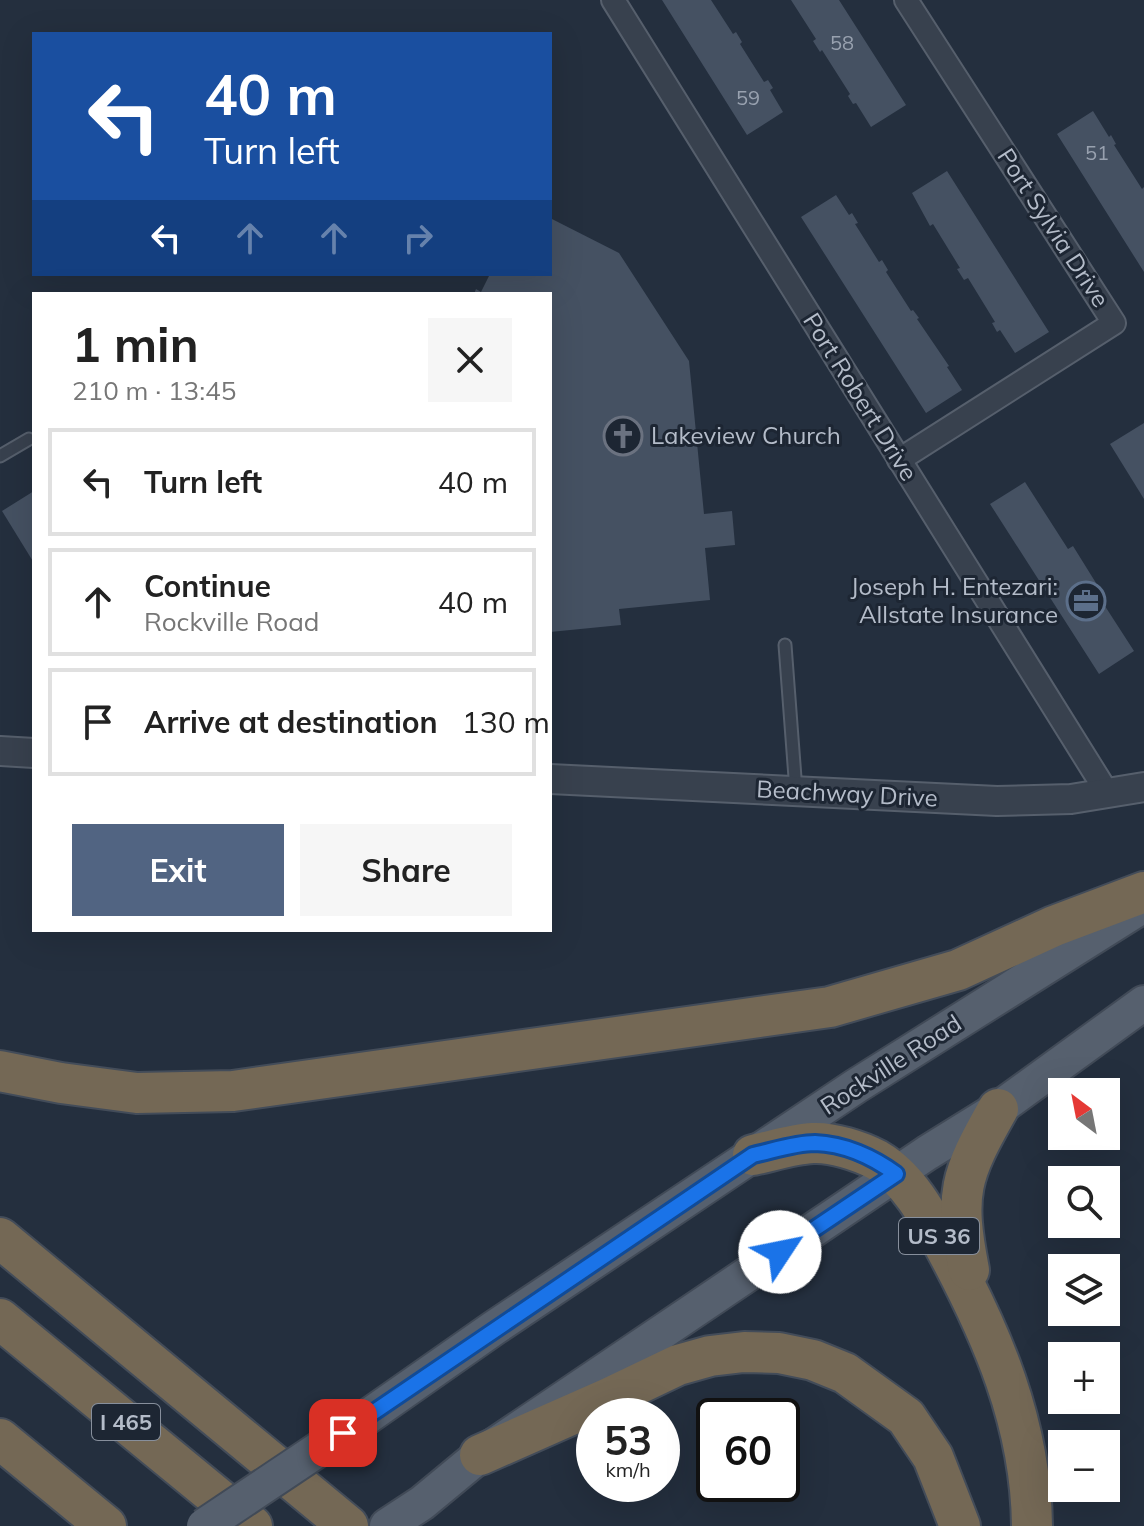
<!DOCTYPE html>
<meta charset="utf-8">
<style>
body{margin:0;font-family:Mulish,sans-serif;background:#f6f6f6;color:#222;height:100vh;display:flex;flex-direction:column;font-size:30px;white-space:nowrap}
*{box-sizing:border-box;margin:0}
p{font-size:26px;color:#767676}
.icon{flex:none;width:44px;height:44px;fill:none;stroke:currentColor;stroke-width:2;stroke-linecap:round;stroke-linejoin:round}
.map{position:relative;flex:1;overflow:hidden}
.side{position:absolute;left:32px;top:292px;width:520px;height:640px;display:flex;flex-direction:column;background:#fff;border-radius:0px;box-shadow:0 8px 32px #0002}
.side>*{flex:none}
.top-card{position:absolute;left:32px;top:32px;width:520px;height:244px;border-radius:0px;box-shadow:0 8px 32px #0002;background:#1a4fa0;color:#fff;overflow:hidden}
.needle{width:52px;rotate:328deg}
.fabs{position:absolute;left:1048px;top:1078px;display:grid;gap:16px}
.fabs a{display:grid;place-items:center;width:72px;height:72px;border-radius:0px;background:#fff;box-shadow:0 8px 32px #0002;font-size:40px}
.speed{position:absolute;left:576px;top:1398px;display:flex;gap:16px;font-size:40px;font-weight:700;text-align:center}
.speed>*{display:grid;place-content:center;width:104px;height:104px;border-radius:50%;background:#fff;box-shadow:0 8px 32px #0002;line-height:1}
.speed small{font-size:20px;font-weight:400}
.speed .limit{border:4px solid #111;border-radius:12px;background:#fff;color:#111}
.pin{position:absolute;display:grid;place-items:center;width:68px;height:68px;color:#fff;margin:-34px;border-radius:16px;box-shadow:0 4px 12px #0006}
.me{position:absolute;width:88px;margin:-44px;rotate:56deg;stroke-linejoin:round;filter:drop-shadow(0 0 6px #0008)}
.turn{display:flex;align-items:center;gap:28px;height:168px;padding:0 40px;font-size:36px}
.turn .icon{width:104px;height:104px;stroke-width:2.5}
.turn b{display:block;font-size:56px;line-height:68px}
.lanes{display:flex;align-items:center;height:76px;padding:0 40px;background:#0003;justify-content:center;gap:40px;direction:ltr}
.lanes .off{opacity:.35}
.round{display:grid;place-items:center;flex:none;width:84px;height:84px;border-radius:0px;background:#f6f6f6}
.summary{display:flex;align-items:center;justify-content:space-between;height:136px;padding:0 40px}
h1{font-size:48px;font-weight:700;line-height:60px}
.button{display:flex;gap:16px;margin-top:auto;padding:16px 40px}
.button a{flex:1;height:92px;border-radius:0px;background:#516482;color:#fff;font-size:32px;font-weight:700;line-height:92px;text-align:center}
.button a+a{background:#f6f6f6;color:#222}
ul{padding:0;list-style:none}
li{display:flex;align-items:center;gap:24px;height:108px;margin:0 16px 12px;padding:0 24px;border:4px solid #e0e0e0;border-radius:0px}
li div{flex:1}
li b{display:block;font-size:30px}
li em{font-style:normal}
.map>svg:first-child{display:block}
.building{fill:#455162}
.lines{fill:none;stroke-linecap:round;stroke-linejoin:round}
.service-casing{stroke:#565f6c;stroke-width:15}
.minor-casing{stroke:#565f6c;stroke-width:26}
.tertiary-casing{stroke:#565f6c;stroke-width:32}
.primary-casing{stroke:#414a57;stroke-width:38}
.motorway-casing{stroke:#434c59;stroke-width:44}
.service{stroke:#38414e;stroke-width:11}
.minor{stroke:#38414e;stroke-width:22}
.tertiary{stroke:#38414e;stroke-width:28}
.primary{stroke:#56606e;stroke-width:34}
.motorway{stroke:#746855;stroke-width:40}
.primary-bridge-casing{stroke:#414a57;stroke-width:38;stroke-linecap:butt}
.primary-bridge{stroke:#56606e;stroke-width:34}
.route-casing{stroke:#114b97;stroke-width:20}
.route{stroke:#1a73e8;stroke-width:14}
.labels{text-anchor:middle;stroke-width:6;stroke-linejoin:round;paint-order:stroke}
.number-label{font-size:20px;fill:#98a1af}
.shield{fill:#1d2633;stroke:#878f9c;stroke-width:2}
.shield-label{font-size:22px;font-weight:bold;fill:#b4bcc9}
.street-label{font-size:24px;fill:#b4bcc9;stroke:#1d2633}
.poi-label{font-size:24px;fill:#b4bcc9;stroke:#1d2633;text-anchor:start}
</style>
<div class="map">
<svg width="1144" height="1526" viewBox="0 0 1144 1526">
<rect width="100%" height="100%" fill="#242f3e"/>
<g class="building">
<polygon points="662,0 711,0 733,34 736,32 742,42 740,44 764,82 768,80 773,88 770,90 783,112 747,135"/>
<polygon points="791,0 839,0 906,105 871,127 856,103 853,104 848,96 850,94 822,50 820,52 813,41 816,39"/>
<polygon points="1093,111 1109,137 1111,135 1116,144 1114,145 1142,189 1144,187 1144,272 1057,134"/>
<polygon points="947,171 1049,332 1015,353 1000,330 997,332 992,323 995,322 968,278 964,280 957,269 960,268 933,224 930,226 912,193"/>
<polygon points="836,195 849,215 852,213 858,223 855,224 879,262 882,260 888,270 886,272 911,311 913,310 919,318 917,319 949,366 947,367 962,390 926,413 801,217"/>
<polygon points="550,218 619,253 689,361 704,514 732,511 735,545 705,548 710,600 619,609 621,625 550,632 550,294 474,294 476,289 481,292 490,274 550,274"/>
<polygon points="1144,423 1144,499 1110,444"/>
<polygon points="1025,482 1068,549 1073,546 1096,583 1092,586 1134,651 1099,674 990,504"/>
<polygon points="34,491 34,563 2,511"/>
</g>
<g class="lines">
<defs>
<g id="service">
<polyline points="0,456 29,439"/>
<polyline points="785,645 796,791"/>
</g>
<g id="minor">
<polyline points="613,0 1108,794"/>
<polyline points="899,460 1114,323 906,0"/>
</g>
<g id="tertiary">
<polyline points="0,751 34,753"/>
<polyline points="550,779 997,801 1071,799 1144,787"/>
</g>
<g id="primary">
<polyline points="367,1417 494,1328 856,1086 1144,905"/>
<polyline points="387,1526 422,1503 480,1455 927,1153 998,1109 1144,1003"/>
</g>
<g id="motorway">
<polyline points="0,1071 61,1083 137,1093 233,1091 830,1007 958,970 1054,926 1144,892"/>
<path d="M753 1155C772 1151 793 1144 813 1143 832 1142 860 1151 877 1160 908 1178 928 1215 944 1245 992 1334 1031 1423 1032 1526"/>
<polyline points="0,1238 348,1526"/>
<path d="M969 1270C954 1193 960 1176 998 1109"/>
<polyline points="0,1319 252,1526"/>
<polyline points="0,1439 106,1526"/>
<polyline points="480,1455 609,1398 678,1365 710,1356 744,1352 779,1353 813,1360 845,1373 906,1417 933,1457 960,1526"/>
</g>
</defs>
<use href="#service" class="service-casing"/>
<use href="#minor" class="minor-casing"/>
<use href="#tertiary" class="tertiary-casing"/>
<use href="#primary" class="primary-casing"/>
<use href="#motorway" class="motorway-casing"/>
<use href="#service" class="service"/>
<use href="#minor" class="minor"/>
<use href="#tertiary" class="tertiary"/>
<use href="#primary" class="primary"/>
<use href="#motorway" class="motorway"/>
<defs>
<polyline id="primary-bridge" points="204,1526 367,1417"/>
</defs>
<use href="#primary-bridge" class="primary-bridge-casing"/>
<use href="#primary-bridge" class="primary-bridge"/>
</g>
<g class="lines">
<defs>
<path id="route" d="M343 1433 753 1155C772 1151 795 1143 815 1143 844 1144 873 1157 896 1174L780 1252"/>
</defs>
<use href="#route" class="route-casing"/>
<use href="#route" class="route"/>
</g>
<defs>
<symbol id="church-ring" viewBox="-11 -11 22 22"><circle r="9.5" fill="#1d2633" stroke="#6b7280" stroke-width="1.5"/><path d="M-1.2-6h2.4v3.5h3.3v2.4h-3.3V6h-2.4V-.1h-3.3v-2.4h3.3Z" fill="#6b7280"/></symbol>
<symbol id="office-ring" viewBox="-11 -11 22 22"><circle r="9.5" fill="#1d2633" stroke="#5c6f8a" stroke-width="1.5"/><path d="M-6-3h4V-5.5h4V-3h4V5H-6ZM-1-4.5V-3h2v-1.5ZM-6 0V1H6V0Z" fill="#5c6f8a"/></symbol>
</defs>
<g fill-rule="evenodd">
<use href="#church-ring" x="601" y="414" width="44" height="44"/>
<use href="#office-ring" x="1064" y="579" width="44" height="44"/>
</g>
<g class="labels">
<g class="number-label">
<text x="842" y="50">58</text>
<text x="748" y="105">59</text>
<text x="1097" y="160">51</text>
</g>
<g class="shield">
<rect x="899" y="1218" width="80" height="36" rx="6"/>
<rect x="92" y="1404" width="68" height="36" rx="6"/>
</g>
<g class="shield-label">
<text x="939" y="1244">US 36</text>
<text x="126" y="1430">I 465</text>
</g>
<g class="street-label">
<text transform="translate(1053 228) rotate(57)" y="8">Port Sylvia Drive</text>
<text transform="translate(860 397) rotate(58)" y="8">Port Robert Drive</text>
<text transform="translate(847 794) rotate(3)" y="8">Beachway Drive</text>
<text transform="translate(891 1065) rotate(-33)" y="8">Rockville Road</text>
</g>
<g class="poi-label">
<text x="651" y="444">Lakeview Church</text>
<text x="1058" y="595" text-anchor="end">Joseph H. Entezari:<tspan x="1058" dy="28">Allstate Insurance</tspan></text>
</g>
</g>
</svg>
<div class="fabs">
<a><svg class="needle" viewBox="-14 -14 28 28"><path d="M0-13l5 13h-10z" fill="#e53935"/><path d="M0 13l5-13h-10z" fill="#767676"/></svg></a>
<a><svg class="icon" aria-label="search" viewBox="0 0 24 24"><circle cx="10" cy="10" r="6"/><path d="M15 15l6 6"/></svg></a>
<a><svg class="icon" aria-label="layers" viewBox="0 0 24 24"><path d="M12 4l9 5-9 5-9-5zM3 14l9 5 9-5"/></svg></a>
<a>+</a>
<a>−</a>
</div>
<div class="speed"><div>53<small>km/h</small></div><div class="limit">60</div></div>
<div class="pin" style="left:343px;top:1433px;background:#d93025"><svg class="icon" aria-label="arrive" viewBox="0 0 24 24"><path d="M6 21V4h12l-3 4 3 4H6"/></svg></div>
<svg class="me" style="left:780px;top:1252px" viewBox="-20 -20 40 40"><circle r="19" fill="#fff"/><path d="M0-13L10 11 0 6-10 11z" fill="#1a73e8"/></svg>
<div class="top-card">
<div class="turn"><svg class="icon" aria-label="left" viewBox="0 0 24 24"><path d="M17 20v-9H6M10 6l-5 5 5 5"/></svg><div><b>40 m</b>Turn left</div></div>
<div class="lanes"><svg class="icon" aria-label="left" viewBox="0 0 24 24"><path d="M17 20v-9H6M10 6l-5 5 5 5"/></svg><svg class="icon off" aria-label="ahead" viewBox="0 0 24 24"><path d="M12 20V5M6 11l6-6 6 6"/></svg><svg class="icon off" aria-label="ahead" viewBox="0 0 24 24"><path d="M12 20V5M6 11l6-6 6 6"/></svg><svg class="icon off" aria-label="right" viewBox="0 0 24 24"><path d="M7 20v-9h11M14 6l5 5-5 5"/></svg></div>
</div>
<section class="side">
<div class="summary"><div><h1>1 min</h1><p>210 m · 13:45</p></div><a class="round"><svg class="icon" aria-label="close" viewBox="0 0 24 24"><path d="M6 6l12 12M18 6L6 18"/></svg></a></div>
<ul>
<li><svg class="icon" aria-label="left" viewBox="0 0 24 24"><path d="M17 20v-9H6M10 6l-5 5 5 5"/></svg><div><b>Turn left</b></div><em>40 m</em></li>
<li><svg class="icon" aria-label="ahead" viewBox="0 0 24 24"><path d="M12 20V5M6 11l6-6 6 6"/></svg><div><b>Continue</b><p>Rockville Road</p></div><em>40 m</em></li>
<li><svg class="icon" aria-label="arrive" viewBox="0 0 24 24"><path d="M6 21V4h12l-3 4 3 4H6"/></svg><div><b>Arrive at destination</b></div><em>130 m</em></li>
</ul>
<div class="button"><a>Exit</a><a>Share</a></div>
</section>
</div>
